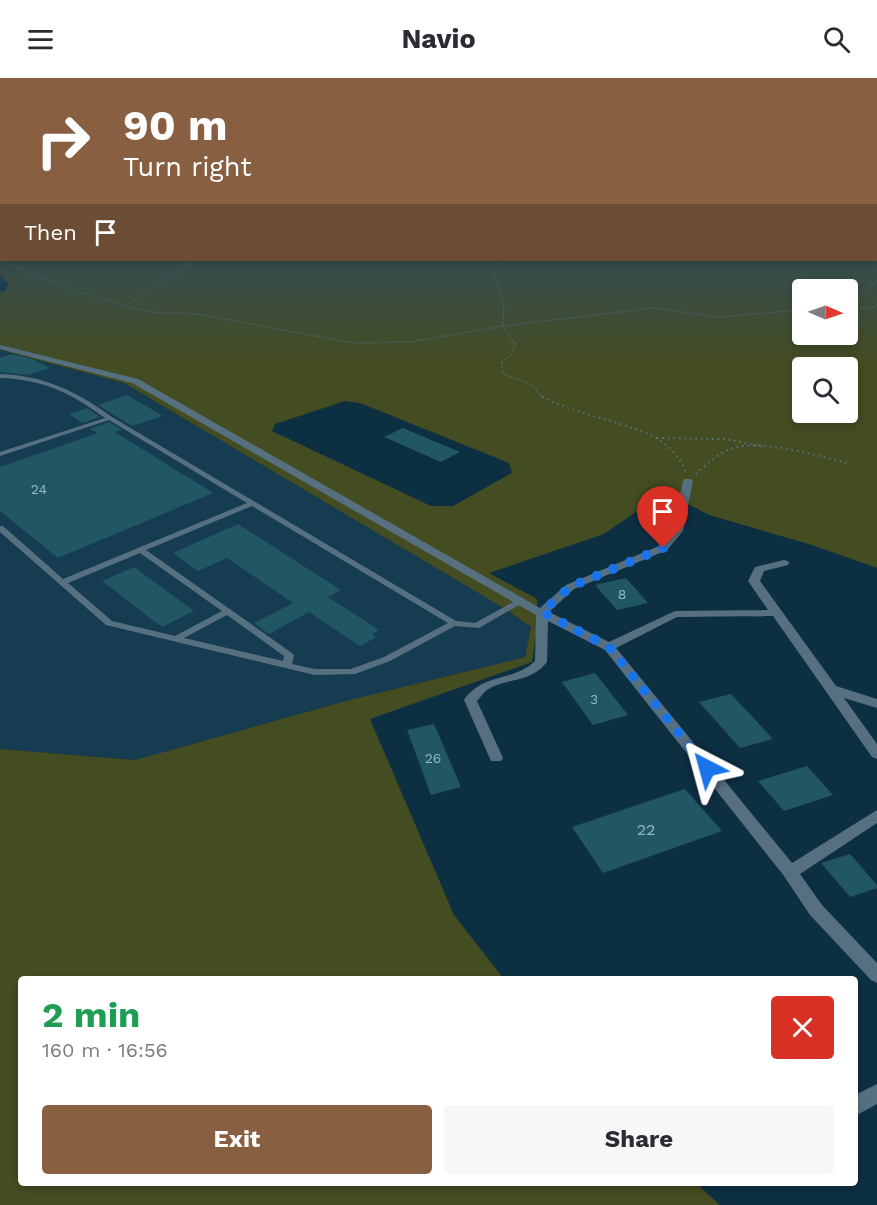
<!DOCTYPE html>
<meta charset="utf-8">
<style>
body{margin:0;font-family:"Work Sans",sans-serif;background:#f7f7f7;color:#2b2b33;height:100vh;display:flex;flex-direction:column;font-size:22px;white-space:nowrap}
*{box-sizing:border-box;margin:0}
p{font-size:20px;color:#7c7c81}
.icon{flex:none;width:33px;height:33px;fill:none;stroke:currentColor;stroke-width:2;stroke-linecap:round;stroke-linejoin:round}
.map{position:relative;flex:1;overflow:hidden}
.sheet{position:absolute;left:18px;top:898px;width:840px;height:210px;display:flex;flex-direction:column;background:#fff;border-radius:6px;box-shadow:0 3px 9px #0003}
.sheet>*{flex:none}
.banner{position:absolute;left:0px;top:0px;width:878px;height:183px;box-shadow:0 3px 9px #0003;background:#895f41;color:#fff;overflow:hidden}
.needle{width:39px;rotate:92deg}
.buttons{position:absolute;left:792px;top:201px;display:grid;gap:12px}
.buttons a{display:grid;place-items:center;width:66px;height:66px;border-radius:6px;background:#fff;box-shadow:0 3px 9px #0003;font-size:30px}
.pin{position:absolute;display:grid;place-items:center;width:51px;height:51px;color:#fff;margin:-62px -26px;border-radius:50% 50% 50% 0;rotate:-45deg;box-shadow:0 0 6px #0007}
.pin .icon{rotate:45deg}
.me{position:absolute;width:66px;margin:-33px;rotate:321deg;stroke-linejoin:round;filter:drop-shadow(0 0 4px #0008)}
.turn{display:flex;align-items:center;gap:21px;height:126px;padding:0 24px;font-size:27px}
.turn .icon{width:78px;height:78px;stroke-width:2.5}
.turn b{display:block;font-size:42px;line-height:51px}
.then{display:flex;align-items:center;height:57px;padding:0 24px;background:#0003;gap:12px;font-size:22px}
.round{display:grid;place-items:center;flex:none;width:63px;height:63px;border-radius:6px;background:#f7f7f7}
.summary{display:flex;align-items:center;justify-content:space-between;height:102px;padding:0 24px}
h1{font-size:36px;font-weight:700;line-height:45px;color:#1e9e55}
.cta{display:flex;gap:12px;margin-top:auto;padding:12px 24px}
.cta a{flex:1;height:69px;border-radius:6px;background:#895f41;color:#fff;font-size:24px;font-weight:700;line-height:69px;text-align:center}
.cta a+a{background:#f7f7f7;color:#2b2b33}
header{display:flex;justify-content:space-between;align-items:center;height:78px;padding:0 24px;background:#fff;font-size:27px;font-weight:700}
.map>svg:first-child{display:block}
.built{fill:#163c51}
.green{fill:#444c22;fill-rule:evenodd}
.building{fill:#215765}
.lines{fill:none;stroke-linecap:round;stroke-linejoin:round}
.path-far1{stroke:#557589;stroke-width:1.5;stroke-dasharray:1 2;stroke-linecap:butt}
.path{stroke:#557589;stroke-width:2;stroke-dasharray:1.5 4;stroke-linecap:butt}
.lane{fill:#577080;fill-rule:evenodd}
.street{fill:#577080;fill-rule:evenodd}
.route{stroke:#1a73e8;stroke-width:10;stroke-dasharray:0 18}
.labels{text-anchor:middle;stroke-width:6;stroke-linejoin:round;paint-order:stroke}
.number-label{font-size:14px;fill:#92b6ca}
.near-number-label{font-size:16px;fill:#92b6ca}
</style>
<header><svg class="icon" aria-label="menu" viewBox="0 0 24 24"><path d="M4 6h16M4 12h16M4 18h16"/></svg>Navio<svg class="icon" aria-label="search" viewBox="0 0 24 24"><circle cx="10" cy="10" r="6"/><path d="M15 15l6 6"/></svg></header>
<div class="map">
<svg width="877" height="1127" viewBox="0 0 877 1127">
<rect width="100%" height="100%" fill="#0d2f42"/>
<polygon class="built" points="0,272 124,305 507,532 531,549 525,579 346,623 135,682 0,671"/>
<path class="green" d="M0 138 2 182H876L877 143V490L812 467 709 437 690 427 665 422 649 425 604 456 489 495 537 521V549L532 584 370 641 454 837 504 901 21 902V1106H697L720 1127H0V671L135 682 346 623 525 579 531 549 507 532 124 305 0 272V214L5 213 9 206 0 197ZM802 212H848V256H802ZM802 290H848V334H802ZM345 323 360 325 509 385 512 395 453 428H431L272 353 275 346Z"/>
<g class="building">
<polygon points="12,276 32,281 50,290 28,297 0,294 0,280"/>
<polygon points="127,317 163,338 132,348 98,327"/>
<polygon points="87,330 100,339 82,345 69,336"/>
<polygon points="109,344 122,352 115,354 213,415 58,480 0,433 0,389 98,355 90,351"/>
<polygon points="403,350 460,374 441,384 384,359"/>
<polygon points="648,424 667,425 667,440 648,438"/>
<polygon points="238,446 341,512 328,519 379,552 372,556 376,559 360,568 309,534 269,556 254,545 293,525 227,480 198,493 173,475"/>
<polygon points="134,489 194,533 162,549 102,503"/>
<polygon points="626,500 648,525 617,532 595,507"/>
<polygon points="595,595 628,637 593,647 562,604"/>
<polygon points="731,616 773,661 740,670 699,624"/>
<polygon points="434,646 461,709 431,717 407,652"/>
<polygon points="807,688 833,717 784,733 758,703"/>
<polygon points="685,711 722,753 603,795 572,749"/>
<polygon points="850,776 877,807 877,810 850,819 821,785"/>
</g>
<g class="lines">
<g class="path-far1">
<polyline points="0,182 76,213 124,228 150,234 197,236 353,265 410,264 503,248 653,230 718,239 802,232"/>
<polyline points="500,182 493,196 504,223 503,248 515,266 512,276 501,285 503,296 529,305 545,321"/>
<polyline points="862,215 877,203"/>
<polyline points="124,228 197,182"/>
<polyline points="848,231 874,230 877,224"/>
</g>
<g class="path">
<path d="M542 319C578 337 619 342 655 359 666 365 682 381 685 393"/>
<polyline points="657,360 725,361 765,369"/>
<path d="M696 396C706 387 717 376 730 371 762 360 816 378 849 385"/>
</g>
<path class="lane" d="M0 296C45 298 76 313 112 339L456 543 475 545 517 522H523L524 524 479 550 455 548 390 583 355 596 315 597 106 547 0 454V448H3L63 501 247 425 109 342 0 378V374L105 340C71 315 42 301 0 300ZM252 428 448 545 384 579 351 591H315L292 586 294 577 292 575 146 472ZM140 475 222 533 175 558 112 543 68 505ZM227 537 284 578 283 583 184 560Z"/>
<g class="street">
<path d="M0 267 138 301 540 530 566 507 659 468 673 452 683 403 685 401H691L693 403 683 453 667 472 574 511 549 534 609 564 675 533 768 532 748 503 755 489 784 482 788 483 789 485 788 487 764 493 760 503 836 608 877 621V630L844 620 877 666V681L872 679 773 538 677 539 616 570 792 785 877 732V745L800 796 822 827 877 885V905L871 902 810 837 784 798 605 572 548 543 547 584C530 606 507 599 487 612 483 615 480 620 477 623L503 680 501 683H491L464 622C483 594 514 604 535 583L536 537 132 305 0 271Z"/>
<polygon points="877,1006 877,1026 855,1038 855,1017"/>
</g>
</g>
<linearGradient id="sky" x2="0" y2="1"><stop stop-color="#071a24"/><stop offset="0.45" stop-color="#2f4d65"/><stop offset="1" stop-color="#2f4d65" stop-opacity="0"/></linearGradient>
<rect width="877" height="286" fill="url(#sky)"/>
<g class="lines">
<polyline class="route" points="663,470 570,509 542,534 609,569 707,690"/>
</g>
<g class="labels">
<g class="number-label">
<text x="39" y="416">24</text>
<text x="622" y="521">8</text>
<text x="594" y="626">3</text>
<text x="433" y="685">26</text>
</g>
<g class="near-number-label">
<text x="646" y="757">22</text>
</g>
</g>
</svg>
<div class="buttons">
<a><svg class="needle" viewBox="-14 -14 28 28"><path d="M0-13l5 13h-10z" fill="#e53935"/><path d="M0 13l5-13h-10z" fill="#7c7c81"/></svg></a>
<a><svg class="icon" aria-label="search" viewBox="0 0 24 24"><circle cx="10" cy="10" r="6"/><path d="M15 15l6 6"/></svg></a>
</div>
<div class="pin" style="left:663px;top:470px;background:#d93025"><svg class="icon" aria-label="arrive" viewBox="0 0 24 24"><path d="M6 21V4h12l-3 4 3 4H6"/></svg></div>
<svg class="me" style="left:707px;top:690px" viewBox="-20 -20 40 40"><path d="M0-17L14 15 0 8-14 15z" fill="#1a73e8" stroke="#fff" stroke-width="4"/></svg>
<div class="banner">
<div class="turn"><svg class="icon" aria-label="right" viewBox="0 0 24 24"><path d="M7 20v-9h11M14 6l5 5-5 5"/></svg><div><b>90 m</b>Turn right</div></div>
<div class="then">Then<svg class="icon" aria-label="arrive" viewBox="0 0 24 24"><path d="M6 21V4h12l-3 4 3 4H6"/></svg></div>
</div>
<section class="sheet">
<div class="summary"><div><h1>2 min</h1><p>160 m · 16:56</p></div><a class="round" style="background:#d93025;color:#fff"><svg class="icon" aria-label="close" viewBox="0 0 24 24"><path d="M6 6l12 12M18 6L6 18"/></svg></a></div>
<div class="cta"><a>Exit</a><a>Share</a></div>
</section>
</div>
